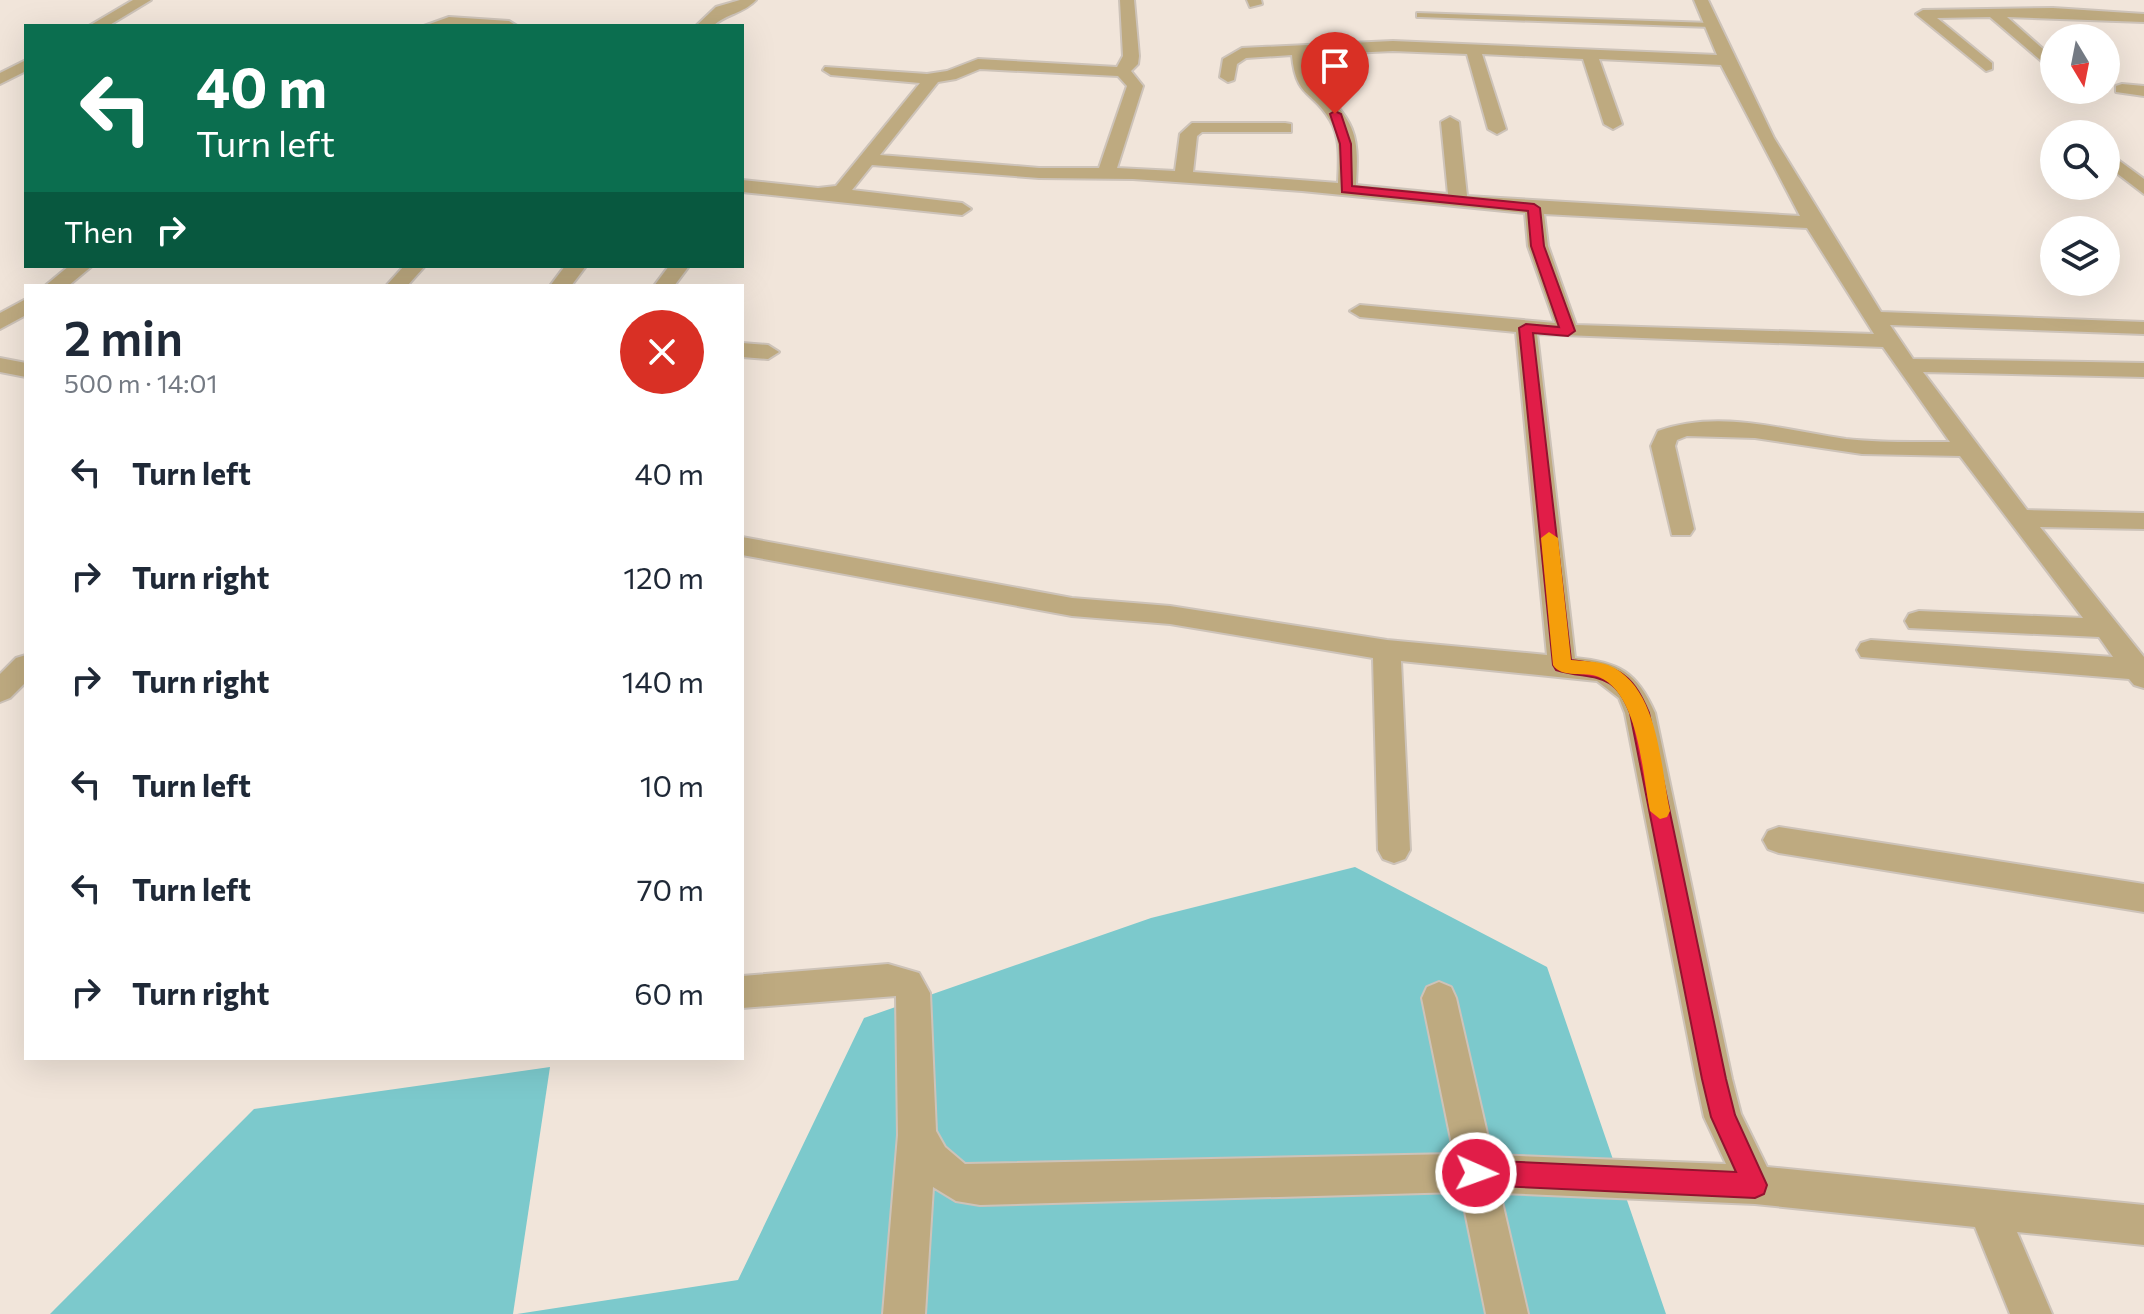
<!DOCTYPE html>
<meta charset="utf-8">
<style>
body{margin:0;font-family:Commissioner,sans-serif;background:#f6f6f7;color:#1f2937;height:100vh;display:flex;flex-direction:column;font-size:30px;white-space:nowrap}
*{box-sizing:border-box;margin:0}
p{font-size:26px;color:#747a83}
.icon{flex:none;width:44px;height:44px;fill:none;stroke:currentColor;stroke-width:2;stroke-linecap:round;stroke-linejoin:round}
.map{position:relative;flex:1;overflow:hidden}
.side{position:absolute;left:24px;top:284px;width:720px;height:776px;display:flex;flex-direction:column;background:#fff;border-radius:0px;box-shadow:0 8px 32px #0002}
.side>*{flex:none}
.top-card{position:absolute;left:24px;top:24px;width:720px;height:244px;border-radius:0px;box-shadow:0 8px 32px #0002;background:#0b6e4f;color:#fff;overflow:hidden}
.needle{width:52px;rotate:170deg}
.fabs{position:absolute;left:2040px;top:24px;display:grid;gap:16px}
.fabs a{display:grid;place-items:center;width:80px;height:80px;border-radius:50%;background:#fff;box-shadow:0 8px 32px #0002;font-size:40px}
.pin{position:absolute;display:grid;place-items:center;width:68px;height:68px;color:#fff;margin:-82px -34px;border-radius:50% 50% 50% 0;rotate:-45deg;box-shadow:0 0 8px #0007}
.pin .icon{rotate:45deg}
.me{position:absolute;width:88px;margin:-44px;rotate:92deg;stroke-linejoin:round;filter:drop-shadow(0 0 6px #0008)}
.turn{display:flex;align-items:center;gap:28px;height:168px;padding:0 40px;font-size:36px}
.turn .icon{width:104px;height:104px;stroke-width:2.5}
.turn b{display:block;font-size:56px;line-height:68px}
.then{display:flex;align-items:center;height:76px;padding:0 40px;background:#0003;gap:16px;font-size:30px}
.round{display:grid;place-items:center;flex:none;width:84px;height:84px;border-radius:42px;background:#f6f6f7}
.summary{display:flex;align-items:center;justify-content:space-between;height:136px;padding:0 40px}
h1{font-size:48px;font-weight:600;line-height:60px}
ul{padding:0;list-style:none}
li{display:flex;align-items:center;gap:24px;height:104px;padding:0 40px}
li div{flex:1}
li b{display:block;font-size:30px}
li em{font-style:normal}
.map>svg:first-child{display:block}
.water{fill:#7cc9cc}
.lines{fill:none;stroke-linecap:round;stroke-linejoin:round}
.lane-casing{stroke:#cdc3b9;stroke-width:4}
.street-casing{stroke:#cdc3b9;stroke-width:4}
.lane{fill:#beaa80;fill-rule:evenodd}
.street{fill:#beaa80;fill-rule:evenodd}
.route{fill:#e11d48;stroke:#92132f;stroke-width:2}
.slow{fill:#f59e0b}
</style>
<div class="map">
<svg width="2144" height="1314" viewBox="0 0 2144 1314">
<rect width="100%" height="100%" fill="#f1e5da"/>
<g class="water">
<polygon points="1355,867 1547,967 1666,1314 517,1314 738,1280 864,1018 1151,918"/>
<polygon points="550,1067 513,1314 50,1314 254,1109"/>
</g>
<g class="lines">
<defs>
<polygon id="lane" points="1417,13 1711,23 1715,25 1711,27 1420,17 1417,17"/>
<g id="street">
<polygon points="133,0 151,0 108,26 89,26"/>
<path d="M740 0H756C743 14 727 13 713 26H696L716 7Z"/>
<path d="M1120 0H1134L1139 56 1138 64 1131 71 1143 86 1117 168 1175 171 1180 134 1192 123H1285L1291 124V132H1202L1197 136 1193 172 1338 183C1339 162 1341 138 1330 120 1313 90 1296 99 1292 55L1246 58 1237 64 1234 80 1228 82 1220 77 1223 59 1242 48 1393 41 1717 55 1694 0H1708L1774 138 1881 312 2144 322V334L1890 325 1913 359 2144 363V377L1923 372 2027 510 2144 513V529L2040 527 2144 657V688L2134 685 2129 679 1861 657 1857 650 1861 643 1871 640 2113 657 2099 637 1909 628 1905 621 1909 614 1919 611 2083 618 1960 456 1862 454 1755 438 1687 436 1677 440 1675 446 1694 529 1690 535H1672L1651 446 1658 431C1720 409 1782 430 1846 439 1880 443 1915 442 1950 442L1883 347 1537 334 1575 658C1619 662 1637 672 1655 713L1732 1079 1741 1114 1767 1167 2144 1205V1245L2017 1232 2052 1314H2010L1975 1227 1755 1204 1500 1193 1528 1314H1486L1461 1192 980 1205 956 1201 933 1187 925 1314H883L898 1135 896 996 742 1008V976L888 964 919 973 930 993 936 1131 945 1147 965 1164 1454 1154 1422 998 1427 987 1439 982 1451 987 1456 998 1492 1155 1726 1164 1704 1117 1696 1079 1625 713 1619 698 1597 681 1401 661 1410 850 1405 859 1394 863 1383 859 1378 850 1373 658 1170 624 1072 616 742 555V537L1072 598 1170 606 1387 640 1547 655 1516 332 1360 317 1350 311 1360 305 1555 323 1528 246 1525 213 1302 191 1133 179 1039 178 872 165 852 190 962 203 971 209 962 215 742 192V180L818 188 836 186 920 83 831 75 823 70 825 67 927 74 947 71 978 59 1117 67 1123 56ZM1393 51 1467 54 1488 129 1497 134 1506 129 1482 54 1583 59 1604 124 1613 129 1622 124 1599 59 1721 65 1800 216 1467 196 1459 122 1450 117 1441 122 1448 194 1356 185C1357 164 1359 141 1349 123 1332 91 1313 97 1308 55ZM980 69 1118 76 1127 86 1099 168H1039L880 155 938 82 956 79ZM1544 214 1807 228 1874 334 1576 325 1548 246Z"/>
<polygon points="1247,0 1261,0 1262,4 1250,7"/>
<polygon points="2053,8 2144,14 2144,22 2007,17 2051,56 2053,59 2045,64 1990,17 1937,18 1992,63 1992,69 1986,71 1916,14 1923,10"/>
<polygon points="449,17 509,21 517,26 424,26"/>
<polygon points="26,60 26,71 0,84 0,73"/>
<polygon points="2122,84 2144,86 2144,96 2116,92 2116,86"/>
<polygon points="2106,151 2144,179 2144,194 2106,165"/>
<polygon points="69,266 92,266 68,286 45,286"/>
<polygon points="404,266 425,266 407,286 386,286"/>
<polygon points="565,266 586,266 571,286 550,286"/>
<polygon points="669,266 689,266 674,286 654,286"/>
<polygon points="26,299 26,315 0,329 0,313"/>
<polygon points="742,343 768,345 779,352 768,359 742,357"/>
<polygon points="0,358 26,363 26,377 0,372"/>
<polygon points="26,655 26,682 10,698 0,702 0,674 16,658"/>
<polygon points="1779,827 2144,884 2144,912 1779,853 1768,849 1763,840 1768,831"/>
</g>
</defs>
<use href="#lane" class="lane-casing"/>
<use href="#street" class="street-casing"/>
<use href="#lane" class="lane"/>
<use href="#street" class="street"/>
</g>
<path class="route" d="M1335 111 1341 114 1351 144 1352 186 1534 204 1540 208 1544 246 1575 331 1568 336 1533 333 1571 660C1615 666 1631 669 1649 713L1726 1079 1735 1115 1767 1185 1764 1194 1755 1198 1476 1185 1467 1182 1463 1173 1467 1164 1476 1160 1736 1172 1711 1117 1702 1079 1630 713C1613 669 1593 681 1556 670L1553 665 1519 328 1526 324 1559 327 1531 246 1528 211 1342 192 1340 144 1330 114Z"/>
<path class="slow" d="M1549 532 1558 538 1571 660C1582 661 1597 661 1608 665 1659 686 1660 765 1670 811L1667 817 1660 819 1650 811C1642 773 1639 694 1599 677 1585 671 1562 679 1553 665L1541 538Z"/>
</svg>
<div class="fabs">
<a><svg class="needle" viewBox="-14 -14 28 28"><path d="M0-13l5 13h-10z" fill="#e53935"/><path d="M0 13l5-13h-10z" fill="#747a83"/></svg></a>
<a><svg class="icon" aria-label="search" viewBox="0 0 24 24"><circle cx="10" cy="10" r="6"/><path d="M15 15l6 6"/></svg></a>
<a><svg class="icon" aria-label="layers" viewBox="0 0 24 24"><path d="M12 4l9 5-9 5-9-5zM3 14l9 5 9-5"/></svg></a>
</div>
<div class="pin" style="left:1335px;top:114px;background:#d93025"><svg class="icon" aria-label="arrive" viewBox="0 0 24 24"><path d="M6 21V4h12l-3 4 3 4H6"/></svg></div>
<svg class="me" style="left:1476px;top:1173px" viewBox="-20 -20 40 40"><circle r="17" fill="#e11d48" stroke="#fff" stroke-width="3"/><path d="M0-11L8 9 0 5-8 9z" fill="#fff"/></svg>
<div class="top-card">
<div class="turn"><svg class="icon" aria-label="left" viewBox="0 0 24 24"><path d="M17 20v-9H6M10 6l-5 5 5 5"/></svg><div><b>40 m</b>Turn left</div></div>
<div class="then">Then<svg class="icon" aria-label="right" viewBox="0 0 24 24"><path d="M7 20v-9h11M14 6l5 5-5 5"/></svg></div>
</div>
<section class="side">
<div class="summary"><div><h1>2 min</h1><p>500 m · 14:01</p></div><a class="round" style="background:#d93025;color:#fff"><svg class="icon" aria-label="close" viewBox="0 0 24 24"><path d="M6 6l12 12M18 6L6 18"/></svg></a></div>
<ul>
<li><svg class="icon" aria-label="left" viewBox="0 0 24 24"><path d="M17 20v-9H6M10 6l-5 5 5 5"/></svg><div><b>Turn left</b></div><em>40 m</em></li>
<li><svg class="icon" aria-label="right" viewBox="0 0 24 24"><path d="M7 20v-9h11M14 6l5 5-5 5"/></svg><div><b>Turn right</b></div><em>120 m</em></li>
<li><svg class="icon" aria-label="right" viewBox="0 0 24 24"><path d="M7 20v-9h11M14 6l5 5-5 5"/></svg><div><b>Turn right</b></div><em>140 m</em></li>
<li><svg class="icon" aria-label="left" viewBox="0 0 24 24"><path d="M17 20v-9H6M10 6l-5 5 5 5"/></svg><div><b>Turn left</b></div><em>10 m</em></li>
<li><svg class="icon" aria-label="left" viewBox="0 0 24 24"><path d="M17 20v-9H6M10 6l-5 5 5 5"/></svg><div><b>Turn left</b></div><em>70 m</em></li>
<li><svg class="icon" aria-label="right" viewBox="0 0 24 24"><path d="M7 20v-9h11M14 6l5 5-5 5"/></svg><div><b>Turn right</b></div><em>60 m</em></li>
</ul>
</section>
</div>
